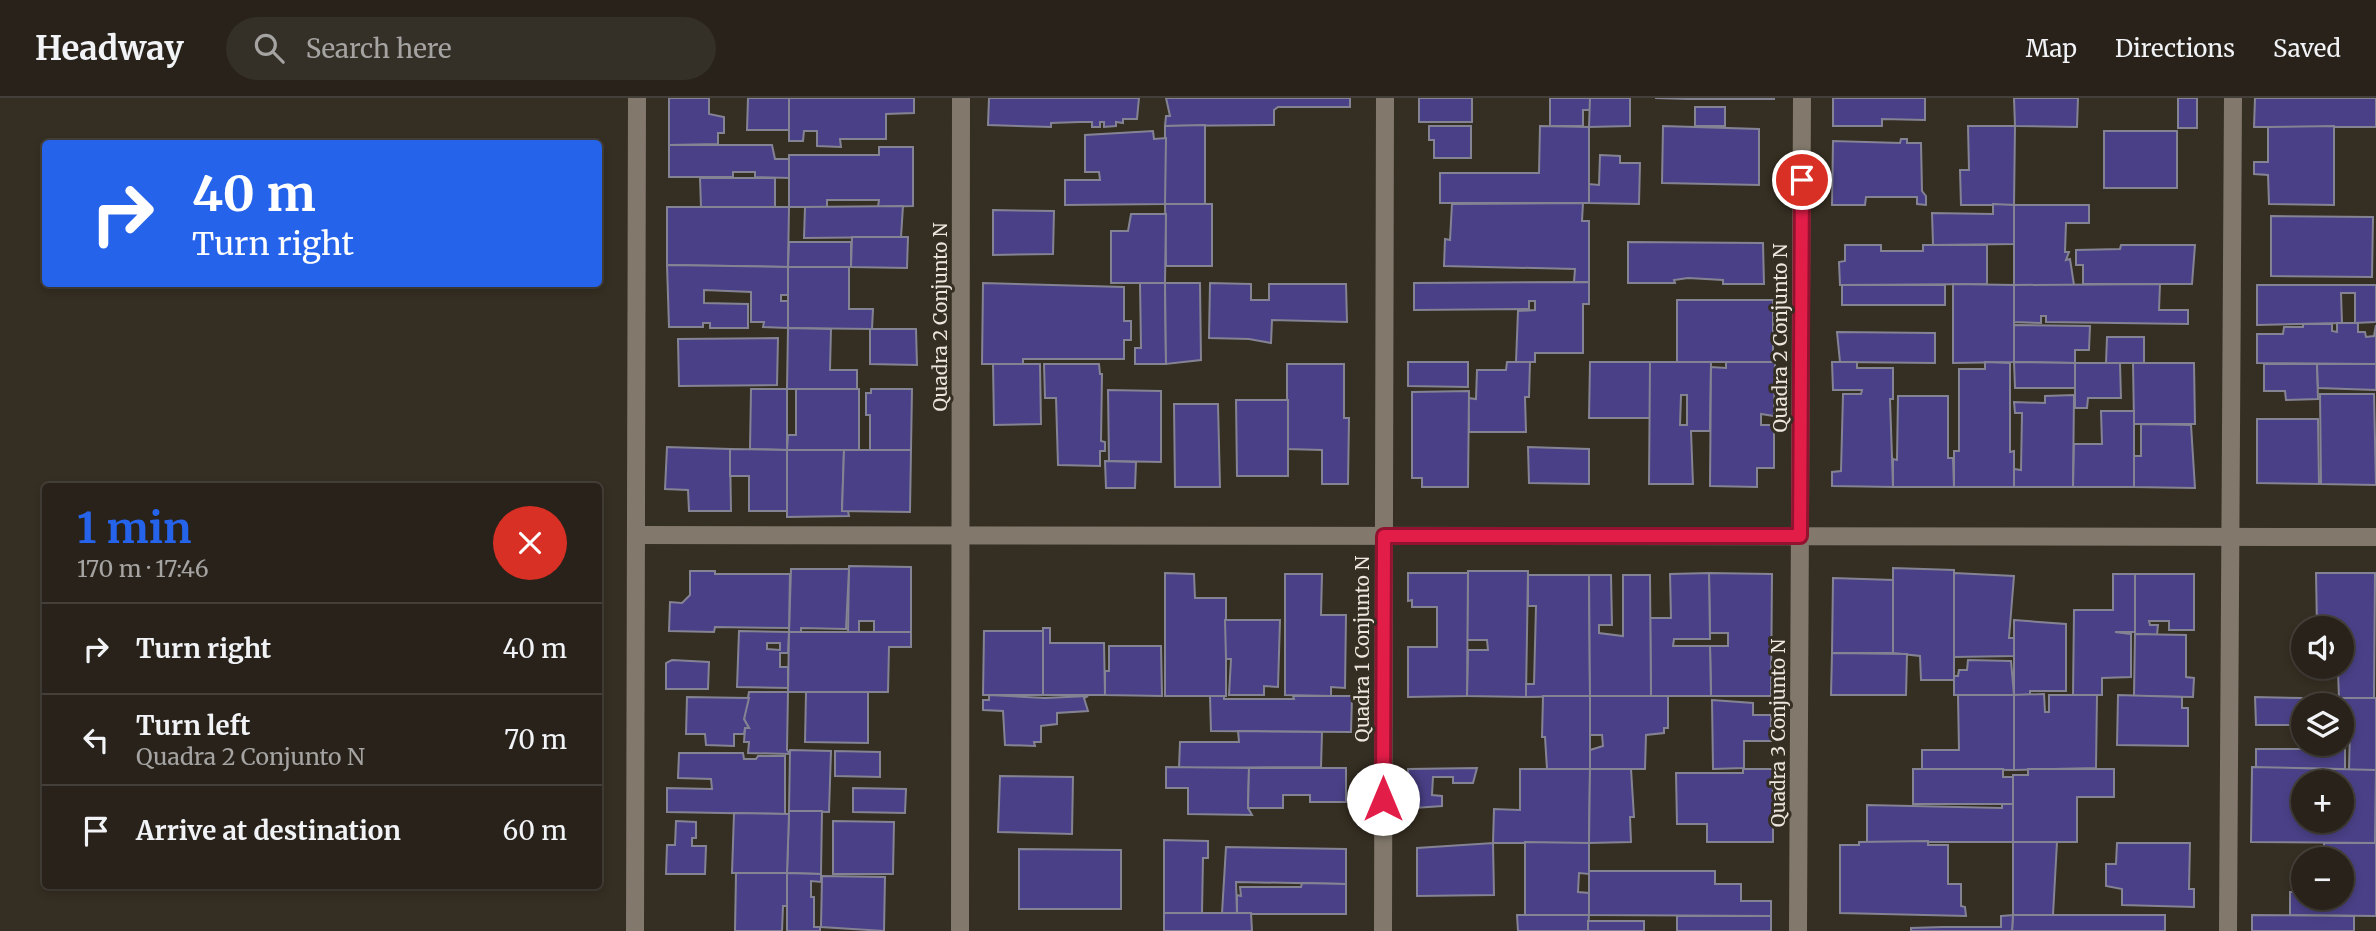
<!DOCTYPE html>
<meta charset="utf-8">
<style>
body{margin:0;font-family:Merriweather,serif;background:#342f27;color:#f1f3f6;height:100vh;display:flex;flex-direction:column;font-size:26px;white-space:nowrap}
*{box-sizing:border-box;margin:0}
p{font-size:23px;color:#a5a4a2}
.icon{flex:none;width:38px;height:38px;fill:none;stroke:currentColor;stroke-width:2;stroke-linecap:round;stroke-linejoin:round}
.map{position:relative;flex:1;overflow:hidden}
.side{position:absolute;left:42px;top:385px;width:560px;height:406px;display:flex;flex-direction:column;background:#28221a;border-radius:7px;box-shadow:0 4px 10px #0003,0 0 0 2px #443f39}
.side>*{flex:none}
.guide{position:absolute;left:42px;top:42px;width:560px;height:147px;border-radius:7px;box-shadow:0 4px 10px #0003,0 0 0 2px #443f39;background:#2563eb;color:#fff;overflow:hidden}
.fabs{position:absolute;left:2291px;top:518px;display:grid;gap:14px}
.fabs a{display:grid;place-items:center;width:63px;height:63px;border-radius:50%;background:#28221a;box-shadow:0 4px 10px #0003,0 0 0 2px #443f39;font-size:35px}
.pin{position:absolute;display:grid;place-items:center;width:60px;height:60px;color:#fff;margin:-30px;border:4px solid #fff;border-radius:50%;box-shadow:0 2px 7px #0007}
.me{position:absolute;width:77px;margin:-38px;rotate:0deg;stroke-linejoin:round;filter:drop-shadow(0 0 5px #0008)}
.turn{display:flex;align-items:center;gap:24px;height:147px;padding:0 35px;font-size:32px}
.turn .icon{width:91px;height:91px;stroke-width:2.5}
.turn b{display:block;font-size:49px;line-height:60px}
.round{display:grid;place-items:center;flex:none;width:74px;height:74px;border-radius:37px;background:#342f27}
.headline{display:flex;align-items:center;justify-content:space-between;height:119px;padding:0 35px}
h1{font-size:42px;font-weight:700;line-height:52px;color:#2563eb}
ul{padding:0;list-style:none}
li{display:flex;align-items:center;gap:21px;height:91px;padding:0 35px;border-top:2px solid #443f39}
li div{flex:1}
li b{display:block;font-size:26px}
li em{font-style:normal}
header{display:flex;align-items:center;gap:42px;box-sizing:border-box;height:98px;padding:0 35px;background:#28221a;border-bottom:2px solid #443f39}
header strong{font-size:33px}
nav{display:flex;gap:38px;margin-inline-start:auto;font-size:24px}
.search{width:490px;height:63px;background:#342f27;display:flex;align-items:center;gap:18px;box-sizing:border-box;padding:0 24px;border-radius:38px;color:#a5a4a2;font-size:26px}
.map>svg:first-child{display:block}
.building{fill:#4a4087;stroke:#848393;stroke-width:2;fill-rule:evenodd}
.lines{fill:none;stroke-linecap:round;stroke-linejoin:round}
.street{stroke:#82796c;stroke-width:18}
.route-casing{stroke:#92132f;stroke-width:18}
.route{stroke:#e11d48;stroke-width:12}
.labels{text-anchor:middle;stroke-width:6;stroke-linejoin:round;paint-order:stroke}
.street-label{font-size:19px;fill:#ebe6de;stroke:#352e22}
</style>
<header>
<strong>Headway</strong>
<div class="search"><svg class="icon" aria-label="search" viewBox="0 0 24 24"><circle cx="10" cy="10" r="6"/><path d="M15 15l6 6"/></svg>Search here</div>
<nav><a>Map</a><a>Directions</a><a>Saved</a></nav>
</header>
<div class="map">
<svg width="2376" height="833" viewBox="0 0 2376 833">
<rect width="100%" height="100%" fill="#352e22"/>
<g class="building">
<polygon points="669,0 709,0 709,16 724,19 724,35 718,35 718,46 669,47"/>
<polygon points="748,0 789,0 789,32 747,32"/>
<polygon points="789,0 914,0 914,15 886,16 886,41 840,41 841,49 817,48 817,33 804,33 803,43 789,43"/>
<polygon points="989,0 1139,0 1137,21 1123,21 1123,25 1116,24 1116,28 1104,29 1104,24 1100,24 1100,29 1092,29 1092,24 1080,24 1051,25 1051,29 988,27"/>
<polygon points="1166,0 1350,0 1350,9 1278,9 1274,12 1274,27 1165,28 1166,18 1170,18"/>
<rect x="1419" y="0" width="53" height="24"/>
<polygon points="1550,0 1590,0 1590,12 1583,12 1583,28 1550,28"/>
<polygon points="1590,0 1630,0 1630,28 1589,29"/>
<polygon points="1655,0 1774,0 1774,1 1688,1"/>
<polygon points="1833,0 1925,0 1925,22 1882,21 1882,28 1833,28"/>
<polygon points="2014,0 2078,0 2077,29 2015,28"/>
<rect x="2178" y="0" width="19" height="30"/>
<polygon points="2255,0 2376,0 2376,29 2254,29"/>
<rect x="1695" y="9" width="30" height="19"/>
<polygon points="1205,27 1205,106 1165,106 1165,28"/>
<polygon points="1429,28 1471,28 1471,60 1434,60 1434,42 1429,42"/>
<polygon points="1540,28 1589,29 1589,105 1440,105 1440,75 1539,75"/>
<polygon points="1663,28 1759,31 1759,87 1662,85"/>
<polygon points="1968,28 2015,28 2014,107 1961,107 1960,72 1969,72"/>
<polygon points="2334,28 2334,107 2269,106 2268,77 2254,76 2254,64 2268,64 2268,29"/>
<polygon points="1153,33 1154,41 1166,40 1165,106 1065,107 1065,82 1100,82 1099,74 1085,74 1085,37"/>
<rect x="2104" y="33" width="73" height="57"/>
<polygon points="1901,41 1907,41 1907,45 1921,45 1922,93 1926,98 1926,107 1917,106 1917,99 1866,99 1865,107 1832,107 1833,43 1900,45"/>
<polygon points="669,47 772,47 775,61 789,61 789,80 755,79 755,74 733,74 733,79 669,79"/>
<polygon points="879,49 913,49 913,108 878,109 879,102 827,102 827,109 789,109 789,57 879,57"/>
<polygon points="1600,57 1620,58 1620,65 1640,65 1639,106 1589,105 1589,86 1599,87"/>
<polygon points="700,80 775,80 775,109 701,109"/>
<polygon points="1583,105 1582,123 1589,123 1589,184 1574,184 1575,171 1444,168 1445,141 1450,142 1452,106"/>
<polygon points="1165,106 1212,106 1212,168 1166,168"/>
<polygon points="1993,106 2014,107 2014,146 1933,147 1932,115 1993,116"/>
<polygon points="2014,107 2089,107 2089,125 2066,125 2065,154 2069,154 2066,162 2070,161 2074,187 2014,187"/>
<polygon points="903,108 901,139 804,140 805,109"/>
<polygon points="667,109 789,109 788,169 667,167"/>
<polygon points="993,112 1054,113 1053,156 993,157"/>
<polygon points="1131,116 1166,116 1165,185 1111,185 1111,133 1128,133"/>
<polygon points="2271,118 2373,119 2372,179 2271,178"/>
<polygon points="852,139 908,139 907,170 851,169"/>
<polygon points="789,144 851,144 851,169 788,169"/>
<polygon points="1628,144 1763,145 1764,186 1723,186 1723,182 1688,180 1674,182 1675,185 1628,185"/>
<polygon points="1845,147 1881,147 1881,153 1923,153 1923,147 1987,147 1987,186 1840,187 1839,164 1845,163"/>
<polygon points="2121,147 2195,147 2192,186 2083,186 2083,167 2076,167 2076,152 2120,151"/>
<polygon points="667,167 788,169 788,197 781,197 781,203 788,203 788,230 763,229 764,224 751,224 751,194 704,192 704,205 748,206 748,230 710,230 710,225 703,225 703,229 669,229"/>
<polygon points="788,169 849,169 849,211 873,211 872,231 788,230"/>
<polygon points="1589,184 1589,206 1583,206 1583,255 1535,255 1535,264 1516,264 1518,213 1535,212 1535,203 1529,203 1529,211 1414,212 1414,185"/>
<polygon points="983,185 1124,189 1124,223 1131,223 1131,242 1124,242 1124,261 1023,261 1023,266 982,266"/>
<polygon points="1140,185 1165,185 1166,266 1135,266 1135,250 1141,250"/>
<polygon points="1165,185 1200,185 1201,262 1166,266"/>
<polygon points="1210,185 1251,186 1251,202 1269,202 1269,186 1346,186 1347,224 1272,222 1271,245 1249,241 1209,240"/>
<polygon points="1953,186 2014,187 2014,264 1953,265"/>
<polygon points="2160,186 2159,212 2188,212 2188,226 2046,224 2046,218 2041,218 2041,225 2014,224 2014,187"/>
<rect x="1842" y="187" width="103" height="20"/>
<polygon points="2257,187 2376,187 2376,224 2355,225 2355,195 2341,195 2342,225 2257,227"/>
<rect x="1677" y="202" width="96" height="62"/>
<polygon points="2337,225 2358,225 2358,234 2365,234 2366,239 2374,238 2376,227 2376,266 2257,265 2257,236 2283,236 2284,229 2303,229 2303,226 2332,226 2332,233 2337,234"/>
<polygon points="2014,227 2090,228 2089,252 2075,252 2075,265 2014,264"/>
<polygon points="788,230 831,231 830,272 857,272 857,291 787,291"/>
<polygon points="870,231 916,231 917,267 870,266"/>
<polygon points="1837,234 1935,235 1935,265 1840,264"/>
<polygon points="2107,239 2144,239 2144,265 2106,265"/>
<polygon points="778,240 777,287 679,288 678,241"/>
<polygon points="1408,264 1468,264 1468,289 1408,288"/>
<polygon points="1507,264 1530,264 1529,299 1525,299 1526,334 1469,334 1468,300 1476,301 1477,272 1506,272"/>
<polygon points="1590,264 1650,264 1650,320 1589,320"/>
<path d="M1650 264H1711L1710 333H1691L1693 386H1649ZM1681 297H1687V327H1680Z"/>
<polygon points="1726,264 1775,264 1774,318 1761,316 1761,327 1774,327 1774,370 1757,370 1757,389 1710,388 1711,269 1726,270"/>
<polygon points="1832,264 1857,264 1857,270 1893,270 1893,301 1890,301 1893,389 1832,388 1832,374 1841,373 1843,296 1861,296 1862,292 1833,292"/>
<polygon points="1985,264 2010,265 2010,354 2014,353 2014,389 1954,389 1954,353 1959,353 1959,271 1985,271"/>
<polygon points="2014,264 2075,265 2075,290 2015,290"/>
<polygon points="2075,265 2120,265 2121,300 2088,300 2087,310 2075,310"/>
<polygon points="2133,265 2194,265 2195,326 2134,326"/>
<polygon points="993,266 1040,266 1041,326 994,327"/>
<polygon points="1044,266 1099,266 1100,276 1102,276 1101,343 1105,344 1105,353 1100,353 1100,368 1058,367 1056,300 1045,300"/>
<polygon points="1287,266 1344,266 1344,320 1349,320 1348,386 1322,386 1322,352 1287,351"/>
<polygon points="2264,266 2317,266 2318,301 2286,302 2285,293 2264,293"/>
<polygon points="2317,266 2376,266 2376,292 2318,290"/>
<polygon points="751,291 787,291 787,352 750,351"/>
<polygon points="796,291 859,291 859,352 787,352 788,337 796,337"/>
<polygon points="871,291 912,291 911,352 870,352 870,317 866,317 866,295 871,295"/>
<polygon points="1108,292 1161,293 1161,364 1109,363"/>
<polygon points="1469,293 1468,389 1422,389 1422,380 1412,380 1412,294"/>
<polygon points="2320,296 2374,296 2376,387 2321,386"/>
<polygon points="2074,297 2073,389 2014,389 2014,371 2021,372 2022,315 2015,315 2014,304 2045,305 2045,298"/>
<polygon points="1898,298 1948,298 1948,360 1953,360 1954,389 1893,389 1893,361 1897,362"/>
<polygon points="1236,302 1288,302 1288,378 1237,378"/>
<polygon points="1174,306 1218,306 1220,389 1175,389"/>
<polygon points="2101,313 2134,313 2134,389 2073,389 2074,346 2102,346"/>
<polygon points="2257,321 2318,321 2319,386 2257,385"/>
<polygon points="2141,326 2191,327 2195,390 2134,389 2134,358 2141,358"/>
<polygon points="667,349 730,351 731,413 689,413 688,392 665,391"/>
<polygon points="1528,349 1589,351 1589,386 1529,385"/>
<polygon points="730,351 787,352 787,413 749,413 749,378 730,378"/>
<polygon points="787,352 844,352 842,413 848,413 849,418 787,419"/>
<polygon points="844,352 911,352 910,414 842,413"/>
<polygon points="1105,363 1136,364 1135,390 1106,390"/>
<polygon points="849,468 911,469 911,534 874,534 874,523 859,523 859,534 848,534"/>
<polygon points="1893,470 1954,472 1954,582 1921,582 1920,558 1893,555"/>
<polygon points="791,471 849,471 846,531 801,530 801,534 789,534"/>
<polygon points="690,473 715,473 715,476 790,476 789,530 715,529 714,534 669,533 670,504 682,505 690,497"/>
<polygon points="1468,473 1528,473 1526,599 1467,598 1468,552 1488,552 1487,542 1467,542"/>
<polygon points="1165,475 1194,476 1195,500 1226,500 1226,598 1165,598"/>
<polygon points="1408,475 1468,475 1467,598 1408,599 1408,549 1437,549 1437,509 1412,509 1412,502 1408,503"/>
<polygon points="1709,475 1772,476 1771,598 1711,598 1710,548 1728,548 1728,535 1710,535"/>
<polygon points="1709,475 1710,541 1674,541 1673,548 1710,548 1711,598 1651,598 1650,520 1671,520 1670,476"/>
<polygon points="1954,475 2014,478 2009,540 2014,540 2014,558 1954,559"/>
<polygon points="2316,475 2375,475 2374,600 2339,600 2338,574 2317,574 2317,569 2342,569 2342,530 2317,530"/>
<polygon points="1285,476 1322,476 1321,517 1346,517 1345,590 1331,589 1331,598 1285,597"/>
<polygon points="2113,476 2135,476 2135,534 2115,534 2131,536 2131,579 2102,580 2102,597 2073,597 2074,512 2113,512"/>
<polygon points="2135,476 2194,476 2194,532 2169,532 2169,523 2149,523 2150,527 2158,527 2157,537 2135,536"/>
<polygon points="1528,477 1589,477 1590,598 1526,599 1526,586 1534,586 1536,508 1528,508"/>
<polygon points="1589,477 1611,477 1612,527 1599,527 1599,535 1623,538 1623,477 1650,477 1651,598 1590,598"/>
<polygon points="1833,480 1893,482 1893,555 1832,555"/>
<polygon points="1225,522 1280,522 1278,589 1264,588 1264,597 1229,597 1231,561 1226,561"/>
<polygon points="2014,522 2066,526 2066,593 2030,593 2030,597 2014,597"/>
<polygon points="1043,530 1050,530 1050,545 1104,545 1105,597 1043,597"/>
<path d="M739 533 789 534 788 555H780V569H788V590L737 589ZM767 545H780V552L767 551Z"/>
<polygon points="984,533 1043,533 1043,597 983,597"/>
<polygon points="789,534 911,534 911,549 889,549 888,594 788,594"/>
<polygon points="2135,536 2186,537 2186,579 2194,580 2193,599 2134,598"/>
<polygon points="1109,548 1161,548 1162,598 1105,597 1105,573 1109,573"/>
<polygon points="1832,555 1907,556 1906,597 1831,597"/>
<polygon points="672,562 709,564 708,591 666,591 666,565"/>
<polygon points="1968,562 2011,563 2014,597 1954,597 1954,578 1958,578 1959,572 1967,572"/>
<polygon points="749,594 788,594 787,652 790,656 748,655 749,644 744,644 745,630 749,630 744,621"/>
<polygon points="806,594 868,594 868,645 805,644"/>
<polygon points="2044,596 2045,614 2049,614 2049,597 2097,597 2096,670 2014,672 2014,597"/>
<polygon points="989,597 1045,600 1088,598 1084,600 1088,613 1057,615 1057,626 1041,628 1041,644 1034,644 1035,648 1005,647 1003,613 983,612 983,602 989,602"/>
<polygon points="1958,597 2014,597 2014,672 1922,671 1922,652 1959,652"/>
<polygon points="2118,597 2182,599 2182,610 2188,610 2188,648 2117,647"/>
<polygon points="1210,598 1224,598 1224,601 1294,601 1293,598 1352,598 1351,634 1211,633"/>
<polygon points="1543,598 1590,598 1590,671 1547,671 1545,639 1542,639"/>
<polygon points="1590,598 1668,598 1668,630 1664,630 1664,635 1646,637 1645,671 1590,671 1590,652 1603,648 1602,637 1590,637"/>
<polygon points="687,599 749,600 744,621 749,630 745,630 744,636 734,636 734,648 706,647 705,636 686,636"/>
<polygon points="2255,599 2302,600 2301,627 2256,627"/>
<polygon points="2309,600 2376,600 2376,672 2349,672 2350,632 2342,632 2342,607 2309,607"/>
<polygon points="1712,602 1753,605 1753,617 1771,617 1771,643 1744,643 1744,670 1713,671"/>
<polygon points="1238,633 1322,634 1321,669 1179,670 1180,644 1239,644"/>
<polygon points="2317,648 2345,648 2345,671 2256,670 2256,651 2317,651"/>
<polygon points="790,652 831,653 829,714 789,713"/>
<polygon points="835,653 880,654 880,679 835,678"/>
<polygon points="679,655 743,655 744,661 756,661 758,658 785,658 785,716 667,714 667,690 712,691 711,681 678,680"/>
<polygon points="1166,669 1249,670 1248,710 1252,717 1188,716 1188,690 1166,690"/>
<path d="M2252 669 2376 672 2375 745 2251 744ZM2303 684H2342V723H2303Z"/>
<polygon points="1249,670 1346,670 1346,704 1310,704 1310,697 1283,697 1283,710 1248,710"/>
<polygon points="1477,670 1473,685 1453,685 1453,679 1433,679 1432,697 1442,698 1442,708 1415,710 1415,705 1408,706 1408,671"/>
<polygon points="1520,671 1590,671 1589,745 1493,745 1494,711 1520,712"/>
<polygon points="1590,671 1631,671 1634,719 1630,719 1631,744 1589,745"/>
<polygon points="1743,671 1773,671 1773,744 1707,744 1707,726 1677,726 1676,675 1743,675"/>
<polygon points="1913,671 2003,671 2003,679 2013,679 2013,706 1913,706"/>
<polygon points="2028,671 2114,671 2114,699 2077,699 2077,744 2013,744 2013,677 2028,677"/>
<polygon points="1000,678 1073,679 1072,736 998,734"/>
<polygon points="853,690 906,691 905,715 853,714"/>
<polygon points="2002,706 2013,706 2013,744 1867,744 1867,707 2002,710"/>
<polygon points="789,713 822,713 821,776 787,775"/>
<polygon points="734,715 789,716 787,775 732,775"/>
<polygon points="676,723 696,724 696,740 692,740 692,748 706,748 705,776 666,776 667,747 675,747"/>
<polygon points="833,723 894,724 893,776 833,776"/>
<polygon points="1164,742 1208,743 1208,760 1203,760 1202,815 1164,815"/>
<polygon points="1928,743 1928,747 1948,747 1948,786 1961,786 1961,808 1965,809 1966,818 1840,815 1840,747 1859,747 1859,744"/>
<polygon points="1525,744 1589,745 1589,776 1579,775 1578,794 1589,795 1589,817 1525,817"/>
<polygon points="2013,744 2057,744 2053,817 2013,817"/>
<polygon points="1493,745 1494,797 1417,798 1417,750"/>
<polygon points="2117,745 2190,745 2189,791 2194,791 2194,809 2122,807 2122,791 2106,788 2106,766 2116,766"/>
<polygon points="2324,745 2376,745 2376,818 2290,817 2290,794 2303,794 2303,800 2342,800 2342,761 2324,761"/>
<polygon points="1226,749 1346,751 1346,786 1236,784 1237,816 1222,815"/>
<polygon points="1019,751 1121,752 1121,811 1019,811"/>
<polygon points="1589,773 1715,773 1715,786 1741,786 1741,803 1771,803 1771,818 1589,817"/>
<polygon points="736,775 787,775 787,808 783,808 782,833 735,833"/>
<polygon points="787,775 821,776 821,784 811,783 811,799 814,799 814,829 820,829 820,833 787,833"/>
<polygon points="822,778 885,779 884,833 821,829"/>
<polygon points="1302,785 1346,786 1346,816 1237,816 1237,797 1241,798 1240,789 1301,789"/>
<polygon points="1164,815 1251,815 1252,833 1164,833"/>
<polygon points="1517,817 1589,817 1588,833 1518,833"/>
<polygon points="2013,817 2165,817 2165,833 2012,833"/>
<polygon points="2252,817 2354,818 2354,833 2252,833"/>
<rect x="1677" y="818" width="94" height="15"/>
<polygon points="2001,818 2013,817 2012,833 1911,833 1911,830 1942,829 2001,829"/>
<rect x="1588" y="823" width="56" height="10"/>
</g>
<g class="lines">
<g class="street">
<polyline points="636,437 2376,439"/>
<polyline points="635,833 637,0"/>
<polyline points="960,833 961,0"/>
<polyline points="1383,833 1385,0"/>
<polyline points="1798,833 1802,0"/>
<polyline points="2228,833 2233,0"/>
</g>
</g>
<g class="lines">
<defs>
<polyline id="route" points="1383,701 1384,438 1800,438 1802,82"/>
</defs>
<use href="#route" class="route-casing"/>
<use href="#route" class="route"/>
</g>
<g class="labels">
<g class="street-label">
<text transform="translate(940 219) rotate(-90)" y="7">Quadra 2 Conjunto N</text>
<text transform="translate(1780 240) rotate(-90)" y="7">Quadra 2 Conjunto N</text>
<text transform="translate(1362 551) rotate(-90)" y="7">Quadra 1 Conjunto N</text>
<text transform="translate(1778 635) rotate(-90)" y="7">Quadra 3 Conjunto N</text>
</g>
</g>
</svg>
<div class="fabs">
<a><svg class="icon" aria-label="sound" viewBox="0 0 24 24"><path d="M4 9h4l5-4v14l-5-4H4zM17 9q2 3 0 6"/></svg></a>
<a><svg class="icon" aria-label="layers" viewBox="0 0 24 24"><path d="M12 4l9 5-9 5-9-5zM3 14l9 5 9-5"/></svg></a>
<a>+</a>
<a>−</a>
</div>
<div class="pin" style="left:1802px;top:82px;background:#d93025"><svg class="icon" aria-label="arrive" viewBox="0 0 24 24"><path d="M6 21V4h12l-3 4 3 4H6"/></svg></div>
<svg class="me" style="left:1383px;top:701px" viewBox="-20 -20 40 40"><circle r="19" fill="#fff"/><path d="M0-13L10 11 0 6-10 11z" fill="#e11d48"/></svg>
<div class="guide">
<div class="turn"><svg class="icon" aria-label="right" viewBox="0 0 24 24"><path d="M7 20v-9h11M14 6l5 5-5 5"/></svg><div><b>40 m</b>Turn right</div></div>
</div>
<section class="side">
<div class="headline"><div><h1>1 min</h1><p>170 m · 17:46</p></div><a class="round" style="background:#d93025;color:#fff"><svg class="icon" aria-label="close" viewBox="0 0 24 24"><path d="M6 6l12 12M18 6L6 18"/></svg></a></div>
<ul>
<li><svg class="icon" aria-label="right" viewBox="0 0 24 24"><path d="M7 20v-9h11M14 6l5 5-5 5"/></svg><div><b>Turn right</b></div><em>40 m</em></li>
<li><svg class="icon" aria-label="left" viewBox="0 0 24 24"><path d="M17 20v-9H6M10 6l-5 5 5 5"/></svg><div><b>Turn left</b><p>Quadra 2 Conjunto N</p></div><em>70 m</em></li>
<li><svg class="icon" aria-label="arrive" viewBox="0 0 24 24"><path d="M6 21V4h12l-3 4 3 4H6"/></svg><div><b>Arrive at destination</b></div><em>60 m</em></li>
</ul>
</section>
</div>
